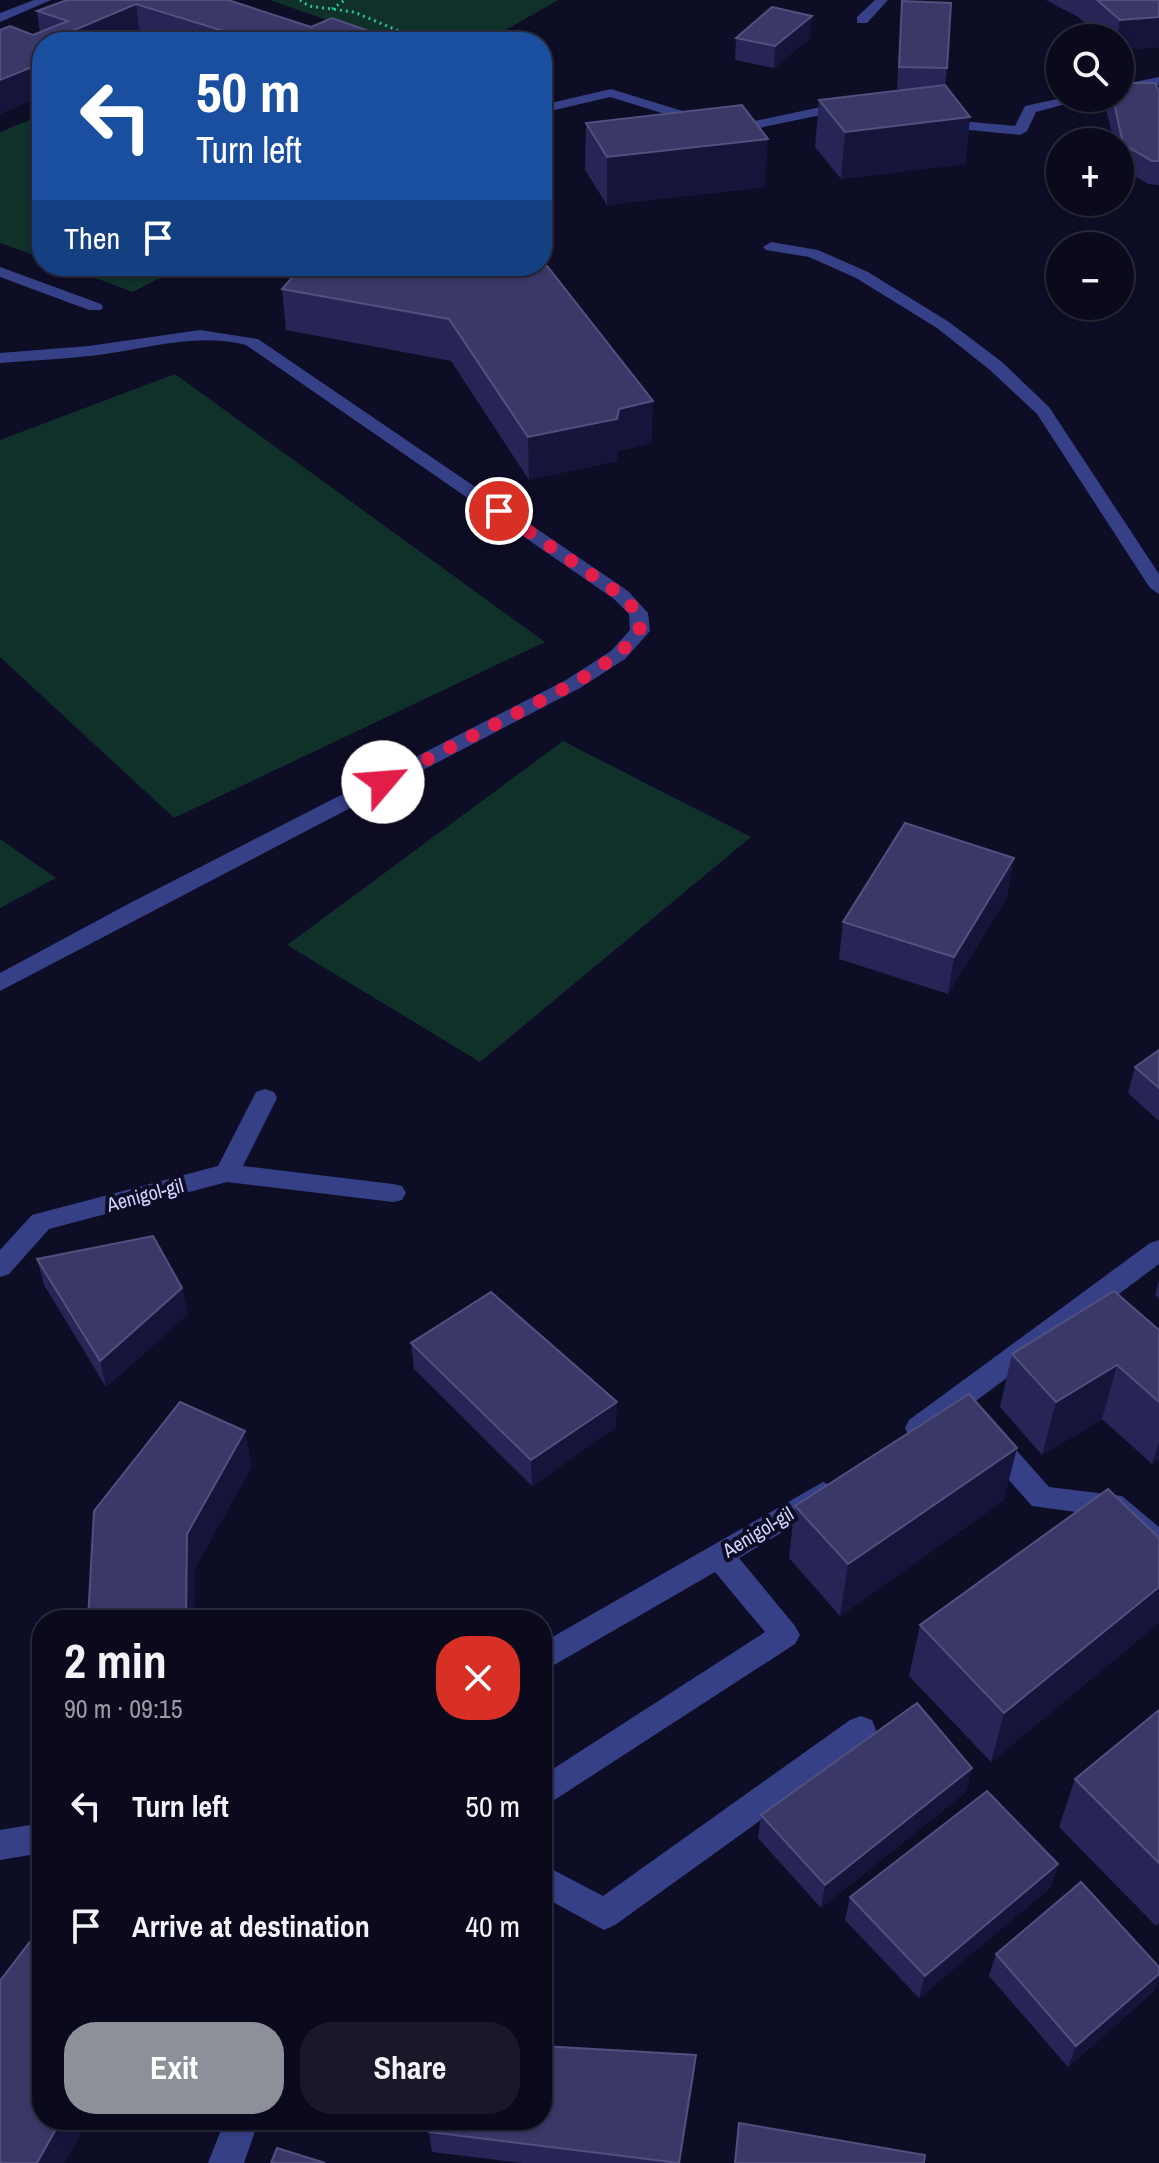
<!DOCTYPE html>
<meta charset="utf-8">
<style>
body{margin:0;font-family:"Archivo Narrow",sans-serif;background:#181829;color:#f1f3f6;height:100vh;display:flex;flex-direction:column;font-size:30px;white-space:nowrap}
*{box-sizing:border-box;margin:0}
p{font-size:26px;color:#999aa3}
.icon{flex:none;width:44px;height:44px;fill:none;stroke:currentColor;stroke-width:2;stroke-linecap:round;stroke-linejoin:round}
.map{position:relative;flex:1;overflow:hidden}
.sheet{position:absolute;left:32px;top:1610px;width:520px;height:520px;display:flex;flex-direction:column;background:#0a0a1c;border-radius:32px;box-shadow:0 2px 6px #0004,0 0 0 2px #2a2b3b}
.sheet>*{flex:none}
.banner{position:absolute;left:32px;top:32px;width:520px;height:244px;border-radius:32px;box-shadow:0 2px 6px #0004,0 0 0 2px #2a2b3b;background:#1a4fa0;color:#fff;overflow:hidden}
.controls{position:absolute;left:1046px;top:24px;display:grid;gap:16px}
.controls a{display:grid;place-items:center;width:88px;height:88px;border-radius:50%;background:#0a0a1c;box-shadow:0 2px 6px #0004,0 0 0 2px #2a2b3b;font-size:40px}
.pin{position:absolute;display:grid;place-items:center;width:68px;height:68px;color:#fff;margin:-34px;border:4px solid #fff;border-radius:50%;box-shadow:0 2px 8px #0007}
.me{position:absolute;width:88px;margin:-44px;rotate:63deg;stroke-linejoin:round;filter:drop-shadow(0 0 6px #0008)}
.turn{display:flex;align-items:center;gap:28px;height:168px;padding:0 32px;font-size:36px}
.turn .icon{width:104px;height:104px;stroke-width:2.5}
.turn b{display:block;font-size:56px;line-height:68px}
.then{display:flex;align-items:center;height:76px;padding:0 32px;background:#0003;gap:16px;font-size:30px}
.round{display:grid;place-items:center;flex:none;width:84px;height:84px;border-radius:32px;background:#181829}
.summary{display:flex;align-items:center;justify-content:space-between;height:136px;padding:0 32px}
h1{font-size:48px;font-weight:800;line-height:60px}
.button{display:flex;gap:16px;margin-top:auto;padding:16px 32px}
.button a{flex:1;height:92px;border-radius:32px;background:#8c9099;color:#fff;font-size:32px;font-weight:800;line-height:92px;text-align:center}
.button a+a{background:#181829;color:#f1f3f6}
ul{padding:0;list-style:none}
li{display:flex;align-items:center;gap:24px;height:120px;padding:0 32px}
li div{flex:1}
li b{display:block;font-size:30px}
li em{font-style:normal}
.map>svg:first-child{display:block}
.green{fill:#10302a}
.lines{fill:none;stroke-linecap:round;stroke-linejoin:round}
.path{stroke:#28bd9c;stroke-width:3;stroke-dasharray:2 4;stroke-linecap:butt}
.minor{fill:#364087;fill-rule:evenodd}
.wall{fill:#272555}
.shaded-wall{fill:#15143a}
.building{fill:#393867;stroke:#51507f;stroke-width:2}
.route{stroke:#e11d48;stroke-width:14;stroke-dasharray:0 25.2}
.labels{text-anchor:middle;stroke-width:8;stroke-linejoin:round;paint-order:stroke}
.street-label{font-size:20px;fill:#d2d4ff;stroke:#0e0d26}
</style>
<div class="map">
<svg width="1159" height="2163" viewBox="0 0 1159 2163">
<rect width="100%" height="100%" fill="#0e0d26"/>
<g class="green">
<polygon points="270,0 558,0 485,42 389,42"/>
<polygon points="39,116 42,117 42,258 0,243 0,132"/>
<polygon points="63,266 182,266 133,292"/>
<polygon points="175,374 545,642 174,818 0,657 0,440"/>
<polygon points="563,741 751,837 480,1062 287,945"/>
<polygon points="0,839 56,878 0,908"/>
</g>
<g class="lines">
<g class="path">
<polyline points="300,0 309,6 354,12 425,42"/>
<polyline points="332,9 345,0"/>
</g>
<g class="minor">
<polygon points="34,0 51,0 0,22 0,13"/>
<polygon points="875,0 888,0 867,23 857,23 857,17"/>
<polygon points="1159,77 1159,85 1120,93 1120,85"/>
<polygon points="611,89 731,126 821,107 850,110 857,114 850,118 821,115 730,134 610,97 542,113 542,105"/>
<polygon points="1062,98 1088,98 1036,112 1027,131 1020,135 939,127 932,123 939,119 1015,126 1025,106"/>
<polygon points="771,242 818,250 868,272 949,322 1002,362 1049,407 1159,574 1159,594 1150,588 1037,414 990,370 937,328 856,278 809,257 766,250 763,247"/>
<polygon points="0,267 101,304 103,307 101,310 89,310 0,277"/>
<path d="M200 330 258 339 628 591 648 613 650 631 625 659 580 688 0 991V973L130 903 566 680 611 651 630 630 629 614 614 599 246 345C198 333 153 347 105 354 70 359 35 360 0 363V353L89 346Z"/>
<polygon points="265,1089 274,1092 277,1098 243,1166 393,1184 402,1186 406,1193 402,1200 393,1202 227,1182 49,1229 9,1274 0,1277 0,1250 32,1215 218,1166 256,1092"/>
<polygon points="1159,1240 1159,1264 929,1436 919,1439 909,1436 905,1428 909,1420 1150,1243"/>
<polygon points="992,1431 1002,1434 1049,1487 1122,1496 1159,1527 1159,1556 1149,1553 1105,1516 1032,1506 982,1450 978,1442 982,1434"/>
<polygon points="823,1482 833,1486 837,1494 833,1502 739,1558 795,1626 800,1635 795,1644 542,1808 542,1776 765,1632 715,1572 542,1672 542,1643"/>
<polygon points="861,1716 872,1720 876,1730 872,1740 615,1925 604,1930 542,1896 542,1864 603,1896 850,1720"/>
<polygon points="42,1823 42,1853 0,1860 0,1830"/>
<polygon points="225,2120 259,2120 244,2163 208,2163"/>
</g>
</g>
<g class="wall">
<polygon points="67,0 228,0 311,27 400,42 166,42 140,34 42,42 42,96 0,114 33,35 40,32 37,11"/>
<polygon points="1046,0 1159,0 1159,47 1120,50 1120,38 1101,38 1078,17"/>
<polygon points="902,1 947,68 945,85 970,117 965,164 841,179 815,147 819,100 906,89 897,89"/>
<polygon points="736,38 810,38 774,68 735,60"/>
<polygon points="1159,91 1159,185 1148,184 1120,167 1120,142 1114,142 1105,105 1106,98 1120,98"/>
<polygon points="586,123 765,187 607,205 585,170"/>
<polygon points="542,266 652,443 618,451 616,461 529,480 451,361 286,330 282,289"/>
<polygon points="1008,895 948,994 839,959 843,922"/>
<polygon points="1159,1050 1159,1121 1128,1093 1135,1067"/>
<polygon points="37,1259 182,1288 188,1314 106,1387 44,1285"/>
<polygon points="1159,1280 1159,1299 1155,1295"/>
<polygon points="1159,1330 1159,1459 1152,1464 1102,1419 1042,1455 1000,1407 1012,1354"/>
<polygon points="411,1343 616,1427 532,1486 414,1369"/>
<polygon points="1004,1500 840,1616 789,1558 795,1506"/>
<polygon points="1159,1538 1159,1623 991,1762 909,1676 920,1625"/>
<polygon points="1159,1710 1159,1923 1156,1926 1059,1827 1075,1779"/>
<polygon points="972,1768 966,1792 821,1908 758,1838 761,1815"/>
<polygon points="1058,1864 1051,1887 919,1998 845,1920 850,1897"/>
<polygon points="996,1954 1159,1967 1159,1979 1153,1992 1068,2067 989,1976"/>
<polygon points="694,2076 680,2163 522,2163 432,2152 429,2132"/>
</g>
<g class="shaded-wall">
<polygon points="136,4 140,34 122,42 46,42"/>
<polygon points="812,16 810,38 774,68 775,46"/>
<polygon points="1159,17 1159,47 1120,50 1120,38 1117,38 1120,20"/>
<polygon points="42,63 42,96 0,114 0,80"/>
<polygon points="970,117 965,164 841,179 845,132"/>
<polygon points="768,139 765,187 607,205 607,157"/>
<polygon points="653,401 652,443 618,451 616,461 529,480 528,437 619,409"/>
<polygon points="1014,858 1008,895 948,994 954,957"/>
<polygon points="182,1288 188,1314 106,1387 100,1361"/>
<polygon points="1117,1365 1102,1419 1042,1455 1056,1402"/>
<polygon points="617,1402 616,1427 532,1486 531,1460"/>
<polygon points="245,1431 252,1467 195,1569 194,1620 186,1620 187,1534"/>
<polygon points="1159,1442 1159,1459 1152,1464"/>
<polygon points="1017,1448 1004,1500 840,1616 848,1564"/>
<polygon points="1159,1587 1159,1623 991,1762 1004,1713"/>
<polygon points="972,1768 966,1792 821,1908 825,1885"/>
<polygon points="1058,1864 1051,1887 919,1998 925,1976"/>
<polygon points="1159,1974 1159,1979 1153,1992 1068,2067 1076,2046"/>
<polygon points="696,2055 680,2163 679,2163"/>
<polygon points="61,2120 88,2120 65,2163 37,2163"/>
</g>
<g class="building">
<polygon points="67,0 228,0 311,27 332,18 400,42 259,42 136,4 46,42 42,42 42,63 0,80 0,30 10,26 33,35 68,21 37,11"/>
<polygon points="1097,0 1159,0 1159,17 1120,20"/>
<polygon points="902,1 951,3 947,68 899,67"/>
<polygon points="772,7 812,16 775,46 736,38"/>
<polygon points="1120,83 1155,83 1159,91 1159,161 1152,161 1123,144 1113,98 1120,98"/>
<polygon points="945,85 970,117 845,132 819,100"/>
<polygon points="742,105 768,139 607,157 586,123"/>
<polygon points="542,265 547,266 653,401 619,409 617,419 528,437 449,319 282,289 302,266"/>
<polygon points="905,823 1014,858 954,957 843,922"/>
<polygon points="1159,1050 1159,1088 1135,1067"/>
<polygon points="153,1236 182,1288 100,1361 37,1259"/>
<polygon points="1114,1291 1159,1330 1159,1402 1117,1365 1056,1402 1012,1354"/>
<polygon points="491,1292 617,1402 531,1460 411,1343"/>
<polygon points="969,1394 1017,1448 848,1564 795,1506"/>
<polygon points="180,1402 245,1431 187,1534 186,1620 88,1620 94,1511"/>
<polygon points="1108,1489 1159,1538 1159,1587 1004,1713 920,1625"/>
<polygon points="917,1703 972,1768 825,1885 761,1815"/>
<polygon points="1159,1710 1159,1863 1075,1779"/>
<polygon points="987,1791 1058,1864 925,1976 850,1897"/>
<polygon points="1081,1882 1159,1967 1159,1974 1076,2046 996,1954"/>
<polygon points="42,1926 42,2120 61,2120 37,2163 0,2163 0,1981"/>
<polygon points="542,2046 696,2055 679,2163 429,2132 433,2120 542,2120"/>
<polygon points="739,2123 925,2155 924,2163 735,2163"/>
<polygon points="277,2148 325,2163 271,2163"/>
</g>
<g class="lines">
<polyline class="route" points="383,782 573,684 618,655 640,631 638,613 621,595 499,511"/>
</g>
<g class="labels">
<g class="street-label">
<text transform="translate(145 1195) rotate(-15)" y="7">Aenigol-gil</text>
<text transform="translate(758 1532) rotate(-31)" y="7">Aenigol-gil</text>
</g>
</g>
</svg>
<div class="controls">
<a><svg class="icon" aria-label="search" viewBox="0 0 24 24"><circle cx="10" cy="10" r="6"/><path d="M15 15l6 6"/></svg></a>
<a>+</a>
<a>−</a>
</div>
<div class="pin" style="left:499px;top:511px;background:#d93025"><svg class="icon" aria-label="arrive" viewBox="0 0 24 24"><path d="M6 21V4h12l-3 4 3 4H6"/></svg></div>
<svg class="me" style="left:383px;top:782px" viewBox="-20 -20 40 40"><circle r="19" fill="#fff"/><path d="M0-13L10 11 0 6-10 11z" fill="#e11d48"/></svg>
<div class="banner">
<div class="turn"><svg class="icon" aria-label="left" viewBox="0 0 24 24"><path d="M17 20v-9H6M10 6l-5 5 5 5"/></svg><div><b>50 m</b>Turn left</div></div>
<div class="then">Then<svg class="icon" aria-label="arrive" viewBox="0 0 24 24"><path d="M6 21V4h12l-3 4 3 4H6"/></svg></div>
</div>
<section class="sheet">
<div class="summary"><div><h1>2 min</h1><p>90 m · 09:15</p></div><a class="round" style="background:#d93025;color:#fff"><svg class="icon" aria-label="close" viewBox="0 0 24 24"><path d="M6 6l12 12M18 6L6 18"/></svg></a></div>
<ul>
<li><svg class="icon" aria-label="left" viewBox="0 0 24 24"><path d="M17 20v-9H6M10 6l-5 5 5 5"/></svg><div><b>Turn left</b></div><em>50 m</em></li>
<li><svg class="icon" aria-label="arrive" viewBox="0 0 24 24"><path d="M6 21V4h12l-3 4 3 4H6"/></svg><div><b>Arrive at destination</b></div><em>40 m</em></li>
</ul>
<div class="button"><a>Exit</a><a>Share</a></div>
</section>
</div>
